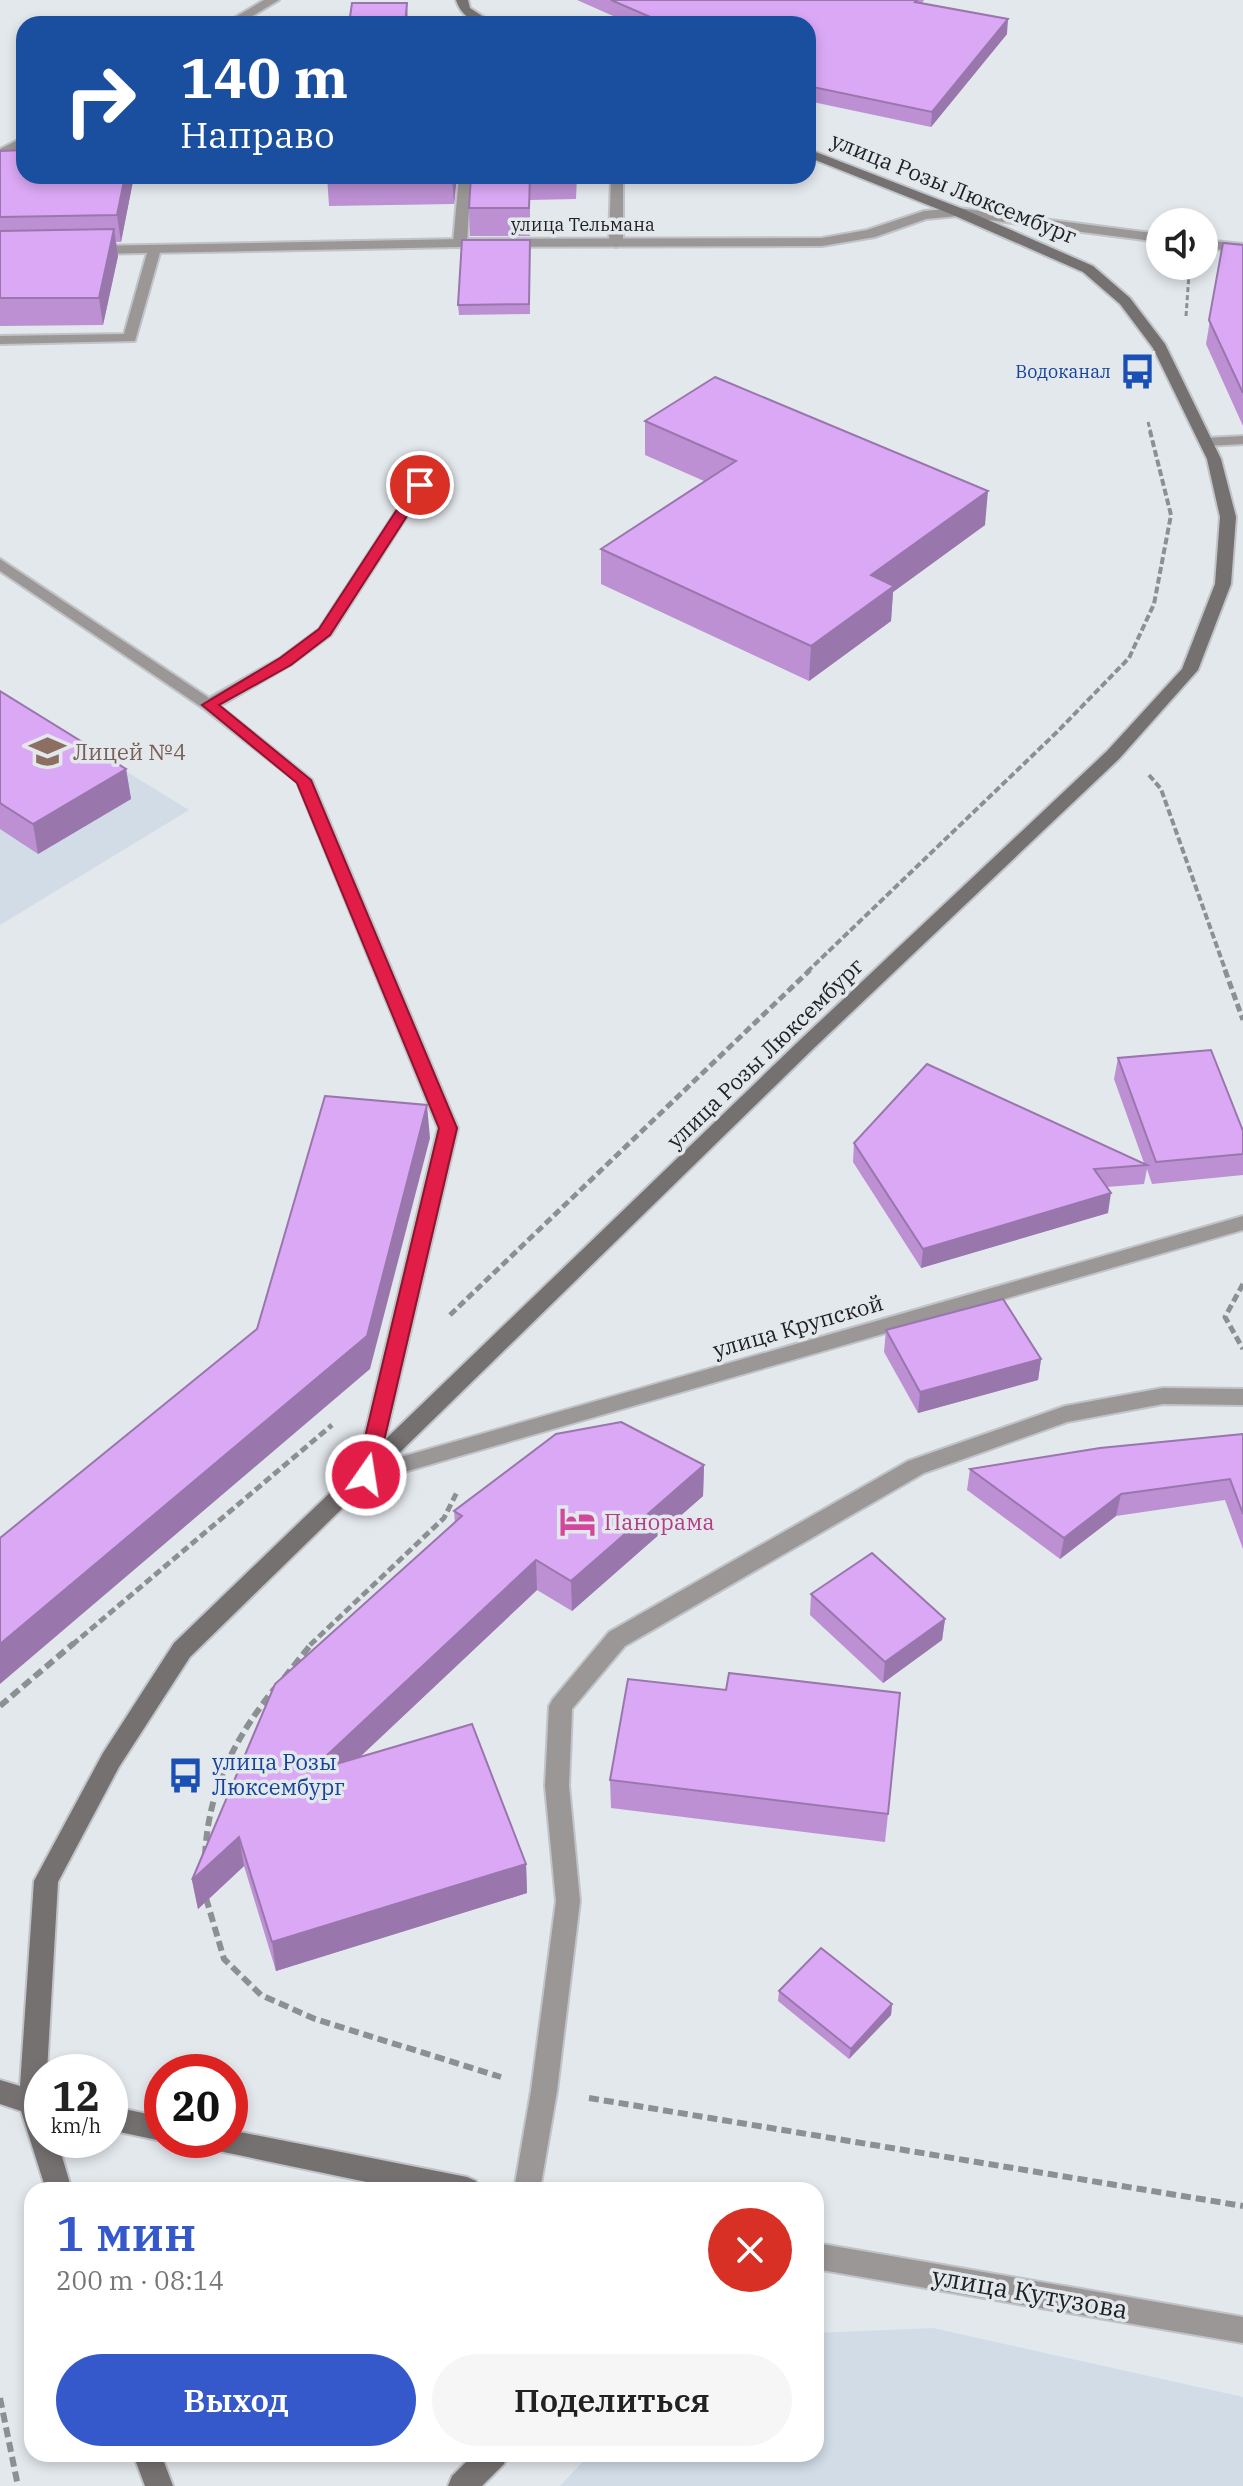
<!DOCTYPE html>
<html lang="ru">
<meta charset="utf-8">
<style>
body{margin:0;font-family:"IBM Plex Serif",serif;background:#f6f6f6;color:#222;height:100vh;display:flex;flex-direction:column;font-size:30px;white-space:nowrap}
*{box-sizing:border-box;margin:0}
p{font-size:26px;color:#767676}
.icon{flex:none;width:44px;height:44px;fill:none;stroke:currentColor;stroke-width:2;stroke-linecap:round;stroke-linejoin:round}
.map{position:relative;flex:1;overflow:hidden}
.sheet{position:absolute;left:24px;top:2182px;width:800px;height:280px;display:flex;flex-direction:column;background:#fff;border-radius:24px;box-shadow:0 4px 12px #0003}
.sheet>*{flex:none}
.banner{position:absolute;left:16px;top:16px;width:800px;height:168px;border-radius:24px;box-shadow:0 4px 12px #0003;background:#1a4fa0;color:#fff;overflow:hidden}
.controls{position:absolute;left:1146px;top:208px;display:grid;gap:16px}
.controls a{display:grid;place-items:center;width:72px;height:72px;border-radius:50%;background:#fff;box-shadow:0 4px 12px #0003;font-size:40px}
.speed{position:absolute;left:24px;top:2054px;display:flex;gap:16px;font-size:40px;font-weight:700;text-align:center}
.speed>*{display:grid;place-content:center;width:104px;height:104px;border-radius:50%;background:#fff;box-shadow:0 4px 12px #0003;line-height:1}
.speed small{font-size:20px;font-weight:400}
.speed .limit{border:12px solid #d22;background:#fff;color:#111}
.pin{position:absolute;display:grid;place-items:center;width:68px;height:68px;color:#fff;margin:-34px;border:4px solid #fff;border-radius:50%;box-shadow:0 2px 8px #0007}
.me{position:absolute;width:88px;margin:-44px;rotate:13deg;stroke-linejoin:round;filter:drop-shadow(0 0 6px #0008)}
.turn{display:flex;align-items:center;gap:28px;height:168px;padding:0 32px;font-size:36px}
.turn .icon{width:104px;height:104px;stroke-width:2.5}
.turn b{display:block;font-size:56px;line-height:68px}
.round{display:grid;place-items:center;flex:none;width:84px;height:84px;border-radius:42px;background:#f6f6f6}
.summary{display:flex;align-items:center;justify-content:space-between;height:136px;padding:0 32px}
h1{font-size:48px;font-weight:600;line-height:60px;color:#3559ca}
.action{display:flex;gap:16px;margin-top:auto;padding:16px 32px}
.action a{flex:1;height:92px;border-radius:48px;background:#3559ca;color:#fff;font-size:32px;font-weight:600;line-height:92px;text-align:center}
.action a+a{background:#f6f6f6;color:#222}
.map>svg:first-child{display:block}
.built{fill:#d1dce7}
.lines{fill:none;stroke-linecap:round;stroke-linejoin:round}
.lane-casing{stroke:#c0c4c8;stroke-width:4}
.street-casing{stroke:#c0c4c8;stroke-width:4}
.secondary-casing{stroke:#c0c4c8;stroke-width:4}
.path-far3{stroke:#8d9093;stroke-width:3;stroke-dasharray:5 3;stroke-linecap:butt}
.path-far2{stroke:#8d9093;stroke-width:4;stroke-dasharray:7 3;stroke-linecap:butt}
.path-far1{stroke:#8d9093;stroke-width:5;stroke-dasharray:8 4;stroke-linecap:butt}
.path{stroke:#8d9093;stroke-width:6;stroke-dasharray:10 5;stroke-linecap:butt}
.lane{fill:#9b9797;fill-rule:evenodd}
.street{fill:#9b9797;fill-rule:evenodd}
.secondary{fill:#767171;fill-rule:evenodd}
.wall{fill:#bc90d3}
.shaded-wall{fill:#9976ac}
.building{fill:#dba8f5;stroke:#9976ac;stroke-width:2}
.route{fill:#e11d48;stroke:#92132f;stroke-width:2}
.labels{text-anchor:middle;stroke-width:7;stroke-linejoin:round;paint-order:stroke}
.far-street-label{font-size:18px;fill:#1f2022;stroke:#e3e8ed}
.far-transit-label{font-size:18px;fill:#164399;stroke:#e3e8ed;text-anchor:end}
.street-label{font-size:22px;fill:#1f2022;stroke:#e3e8ed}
.education-label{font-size:22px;fill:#785e54;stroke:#e3e8ed;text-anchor:start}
.hotel-label{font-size:22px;fill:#b23c85;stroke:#e3e8ed;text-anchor:start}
.transit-label{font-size:22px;fill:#164399;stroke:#e3e8ed;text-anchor:start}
.near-street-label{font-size:26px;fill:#1f2022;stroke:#e3e8ed}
</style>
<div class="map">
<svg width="1243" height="2486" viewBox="0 0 1243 2486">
<rect width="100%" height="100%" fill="#e3e8ed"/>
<g class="built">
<polygon points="0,694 189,810 0,925"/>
<polygon points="933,2328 1243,2397 1243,2486 560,2486 590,2454 816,2454 816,2333"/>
</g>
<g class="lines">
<defs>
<g id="lane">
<polygon points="459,176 471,176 467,243 460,247 453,243"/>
<polygon points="611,176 623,176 623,243 616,247 609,243"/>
<polygon points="149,246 161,249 135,341 0,344 0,336 124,334"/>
<polygon points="1243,436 1243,444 1206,446 1199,442 1206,438"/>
<polygon points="420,481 427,485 331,635 292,664 220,706 312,780 458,1128 377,1475 374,1481 366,1483 358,1481 355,1475 438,1128 297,782 203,708 0,571 0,559 209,698 280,658 319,629 413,485"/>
</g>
<g id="street">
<polygon points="264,0 279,0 239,24 224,24"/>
<polygon points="24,137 24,146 0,158 0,149"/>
<polygon points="958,208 1160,234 1160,242 958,216 926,219 875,237 822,246 460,247 92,254 85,250 92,246 460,239 822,238 867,230 924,211"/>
<polygon points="1204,240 1243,244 1243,252 1204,248"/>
<polygon points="1243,1216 1243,1230 366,1483 358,1481 355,1475 358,1469 366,1467"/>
<polygon points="1163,1388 1243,1389 1243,1405 1163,1404 1067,1422 924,1473 625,1646 572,1709 569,1786 580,1901 557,2091 540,2190 514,2190 531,2091 556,1901 545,1786 549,1706 553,1699 609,1632 908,1461 1065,1406"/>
<polygon points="816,2243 1243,2317 1243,2343 816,2269"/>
</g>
<g id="secondary">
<path d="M456 0H468L470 8 494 24C476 24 462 18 456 0Z"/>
<polygon points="808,149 963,209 1093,266 1130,298 1165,344 1221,459 1236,517 1231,584 1198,670 1119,759 814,1048 190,1657 119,1767 58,1882 47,2072 42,2072 42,2140 57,2140 72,2190 46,2190 21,2111 0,2104 0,2080 20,2086 34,1881 103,1753 174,1643 800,1040 1107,751 1182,669 1215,584 1220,517 1207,459 1153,348 1120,304 1083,272 953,215 808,157"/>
<polygon points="110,2106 162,2117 162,2140 165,2140 162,2141 110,2130"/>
<polygon points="230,2130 467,2177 476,2181 480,2190 405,2190 209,2149 205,2140 230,2140"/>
<polygon points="133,2454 161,2454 173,2486 145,2486"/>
<polygon points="474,2454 508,2454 504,2464 482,2486 448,2486 452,2476"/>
</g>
</defs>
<use href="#lane" class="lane-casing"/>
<use href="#street" class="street-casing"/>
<use href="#secondary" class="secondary-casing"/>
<g class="path-far3">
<polyline points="1186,316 1189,274"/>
<polyline points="1148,422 1151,433"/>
</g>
<g class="path-far2">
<polyline points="1149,775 1161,789 1226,972"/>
<polyline points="807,972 1057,732 1129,658 1154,604 1171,515 1150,431"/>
</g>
<g class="path-far1">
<polyline points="1225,970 1243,1020"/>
<polyline points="1243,1284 1225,1317 1243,1349"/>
<polyline points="450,1315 810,970"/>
<polyline points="72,1645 332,1425"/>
<polyline points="310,1645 444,1518 458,1490"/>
</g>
<g class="path">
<polyline points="284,1678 312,1643"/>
<polyline points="0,1706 74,1643"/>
<path d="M205 1856C208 1790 234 1739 275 1688"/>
<polyline points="206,1898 224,1959 261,1995 315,2019 501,2077"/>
<polyline points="589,2098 1243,2206"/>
<polyline points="0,2398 18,2486"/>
</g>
<use href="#lane" class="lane"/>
<use href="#street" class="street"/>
<use href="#secondary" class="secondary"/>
</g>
<g class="wall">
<polygon points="577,0 924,0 922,3 1007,34 931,127 808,101 808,24 629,23"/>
<polygon points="0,151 24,176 134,176 121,242 116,242 118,256 103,325 0,326"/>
<polygon points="327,176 457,176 454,204 329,206"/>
<polygon points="471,176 577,176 576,199 530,200 530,236 470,236 469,208"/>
<polygon points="530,240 530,314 459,315 458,305"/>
<polygon points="1223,243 1243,245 1243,426 1206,344"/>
<polygon points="645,421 985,525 893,592 891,621 809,681 601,584 601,549 704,481 645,455"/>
<polygon points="0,691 126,769 131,799 38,854 0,829"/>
<polygon points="1118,1058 1243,1131 1243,1175 1152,1184 1147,1169 1144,1184 1107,1187 1108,1213 921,1268 853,1162 854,1143 1144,1163 1114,1079"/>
<polygon points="886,1330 1041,1359 1038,1380 918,1413 884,1352"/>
<polygon points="1243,1434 1243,1549 1225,1500 1116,1516 1060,1559 967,1490 970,1469"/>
<polygon points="704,1465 703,1496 572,1611 537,1590 361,1756 526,1864 527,1893 276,1971 244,1866 198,1909 192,1880 455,1523 454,1511"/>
<polygon points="811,1594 945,1619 942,1640 883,1683 810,1615"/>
<polygon points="726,1690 888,1814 885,1842 611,1808 610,1780"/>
<polygon points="779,1991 892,2004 891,2015 849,2059 778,2001"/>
</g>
<g class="shaded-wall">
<polygon points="407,3 408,24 405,24"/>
<polygon points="1008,19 1007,34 931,127 932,112"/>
<polygon points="125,176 134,176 121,242 117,215"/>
<polygon points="452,176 457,176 454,204"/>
<polygon points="114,229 118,256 103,325 99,298"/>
<polygon points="988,491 985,525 893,592 891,621 809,681 811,646 871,575"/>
<polygon points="126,769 131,799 38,854 33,824"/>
<polygon points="427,1105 430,1138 370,1369 0,1684 0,1644 367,1336"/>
<polygon points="1111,1193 1108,1213 921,1268 923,1249"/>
<polygon points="1041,1359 1038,1380 918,1413 920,1392"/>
<polygon points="704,1465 703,1496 572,1611 571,1581"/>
<polygon points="1121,1494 1116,1516 1060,1559 1064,1538"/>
<polygon points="536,1560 537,1590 313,1801 309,1772"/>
<polygon points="945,1619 942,1640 883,1683 885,1662"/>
<polygon points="239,1837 244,1866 198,1909 192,1880"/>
<polygon points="526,1864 527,1893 276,1971 272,1942"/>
<polygon points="892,2004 891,2015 849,2059 851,2049"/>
</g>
<g class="building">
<polygon points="611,0 917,0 915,2 1008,19 932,112 808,86 808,24 625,24 648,16"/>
<polygon points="352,3 407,3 405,24 349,24"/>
<polygon points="24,150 24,176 125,176 117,215 0,217 0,151"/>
<polygon points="327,176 443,176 327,178"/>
<polygon points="471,176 530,176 529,208 469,208"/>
<polygon points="114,229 99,298 0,298 0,231"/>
<polygon points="462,240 530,240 529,304 458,305"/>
<polygon points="1223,243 1243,245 1243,393 1209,320"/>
<polygon points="715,377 988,491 871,575 894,586 811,646 601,549 736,461 645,421"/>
<polygon points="0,691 126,769 33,824 0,803"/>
<polygon points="1211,1050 1243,1131 1243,1154 1156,1162 1118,1058"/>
<polygon points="927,1064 1147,1165 1094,1169 1111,1193 923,1249 854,1143"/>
<polygon points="325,1096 427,1105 367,1336 0,1644 0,1538 257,1329"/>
<polygon points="1003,1299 1041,1359 920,1392 886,1330"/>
<polygon points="621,1422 704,1465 571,1581 536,1560 309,1772 472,1724 526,1864 272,1942 239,1837 192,1880 275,1684 462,1516 454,1511 556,1434"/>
<polygon points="1243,1434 1243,1514 1230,1479 1121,1494 1064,1538 970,1469 1100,1448"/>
<polygon points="872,1553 945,1619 885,1662 811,1594"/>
<polygon points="729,1673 900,1693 888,1814 610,1780 628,1679 726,1690"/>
<polygon points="821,1948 892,2004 851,2049 779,1991"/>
</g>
<polygon class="route" points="420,481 427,485 330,635 291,665 219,705 311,780 457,1128 376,1475 373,1480 359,1480 356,1475 439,1128 297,783 202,705 280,658 319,629 413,485"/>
<defs>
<symbol id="bus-bare" viewBox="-9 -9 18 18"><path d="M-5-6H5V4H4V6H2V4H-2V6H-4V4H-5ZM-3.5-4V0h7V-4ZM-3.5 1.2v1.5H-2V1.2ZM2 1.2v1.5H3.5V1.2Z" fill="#1a4fb4" stroke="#e3e8ed" stroke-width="2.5" paint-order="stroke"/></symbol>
<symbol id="school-bare" viewBox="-9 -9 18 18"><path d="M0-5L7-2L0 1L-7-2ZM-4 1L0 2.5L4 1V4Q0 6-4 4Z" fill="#8d6e63" stroke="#e3e8ed" stroke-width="2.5" paint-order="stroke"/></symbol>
<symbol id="hotel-bare" viewBox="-9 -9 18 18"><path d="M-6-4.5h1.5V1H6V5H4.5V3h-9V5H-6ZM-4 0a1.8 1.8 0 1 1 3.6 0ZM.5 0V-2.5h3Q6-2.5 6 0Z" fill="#d1479c" stroke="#e3e8ed" stroke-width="2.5" paint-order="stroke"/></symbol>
</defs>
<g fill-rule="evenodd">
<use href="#bus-bare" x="1112" y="346" width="51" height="51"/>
<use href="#school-bare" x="22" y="726" width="51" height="51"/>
<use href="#hotel-bare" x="552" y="1496" width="51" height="51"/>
<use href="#bus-bare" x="160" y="1750" width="51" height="51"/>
</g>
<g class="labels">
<g class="far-street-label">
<text x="583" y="231">улица Тельмана</text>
</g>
<g class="far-transit-label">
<text x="1111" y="378">Водоканал</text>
</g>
<g class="street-label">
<text transform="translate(954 188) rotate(22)" y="8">улица Розы Люксембург</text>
<text transform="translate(765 1053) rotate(-44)" y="8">улица Розы Люксембург</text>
<text transform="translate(798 1326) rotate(-16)" y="8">улица Крупской</text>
</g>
<g class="education-label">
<text x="73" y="760">Лицей №4</text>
</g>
<g class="hotel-label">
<text x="604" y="1530">Панорама</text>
</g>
<g class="transit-label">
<text x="212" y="1770">улица Розы<tspan x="212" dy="25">Люксембург</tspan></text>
</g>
<g class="near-street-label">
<text transform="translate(1030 2293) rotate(10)" y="9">улица Кутузова</text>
</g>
</g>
</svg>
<div class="controls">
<a><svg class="icon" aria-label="sound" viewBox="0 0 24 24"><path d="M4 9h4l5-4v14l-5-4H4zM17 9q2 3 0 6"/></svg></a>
</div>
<div class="speed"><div>12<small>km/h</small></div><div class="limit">20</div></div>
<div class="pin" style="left:420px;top:485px;background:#d93025"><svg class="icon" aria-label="arrive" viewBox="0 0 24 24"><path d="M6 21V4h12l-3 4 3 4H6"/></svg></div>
<svg class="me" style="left:366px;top:1475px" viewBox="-20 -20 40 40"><circle r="17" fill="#e11d48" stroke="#fff" stroke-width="3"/><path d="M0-11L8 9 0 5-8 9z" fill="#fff"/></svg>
<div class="banner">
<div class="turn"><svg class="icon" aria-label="right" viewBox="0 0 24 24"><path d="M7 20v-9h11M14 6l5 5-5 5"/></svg><div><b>140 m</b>Направо</div></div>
</div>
<section class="sheet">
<div class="summary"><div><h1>1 мин</h1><p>200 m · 08:14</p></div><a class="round" style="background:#d93025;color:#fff"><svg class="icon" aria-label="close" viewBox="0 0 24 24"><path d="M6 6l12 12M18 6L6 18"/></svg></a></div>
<div class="action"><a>Выход</a><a>Поделиться</a></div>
</section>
</div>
